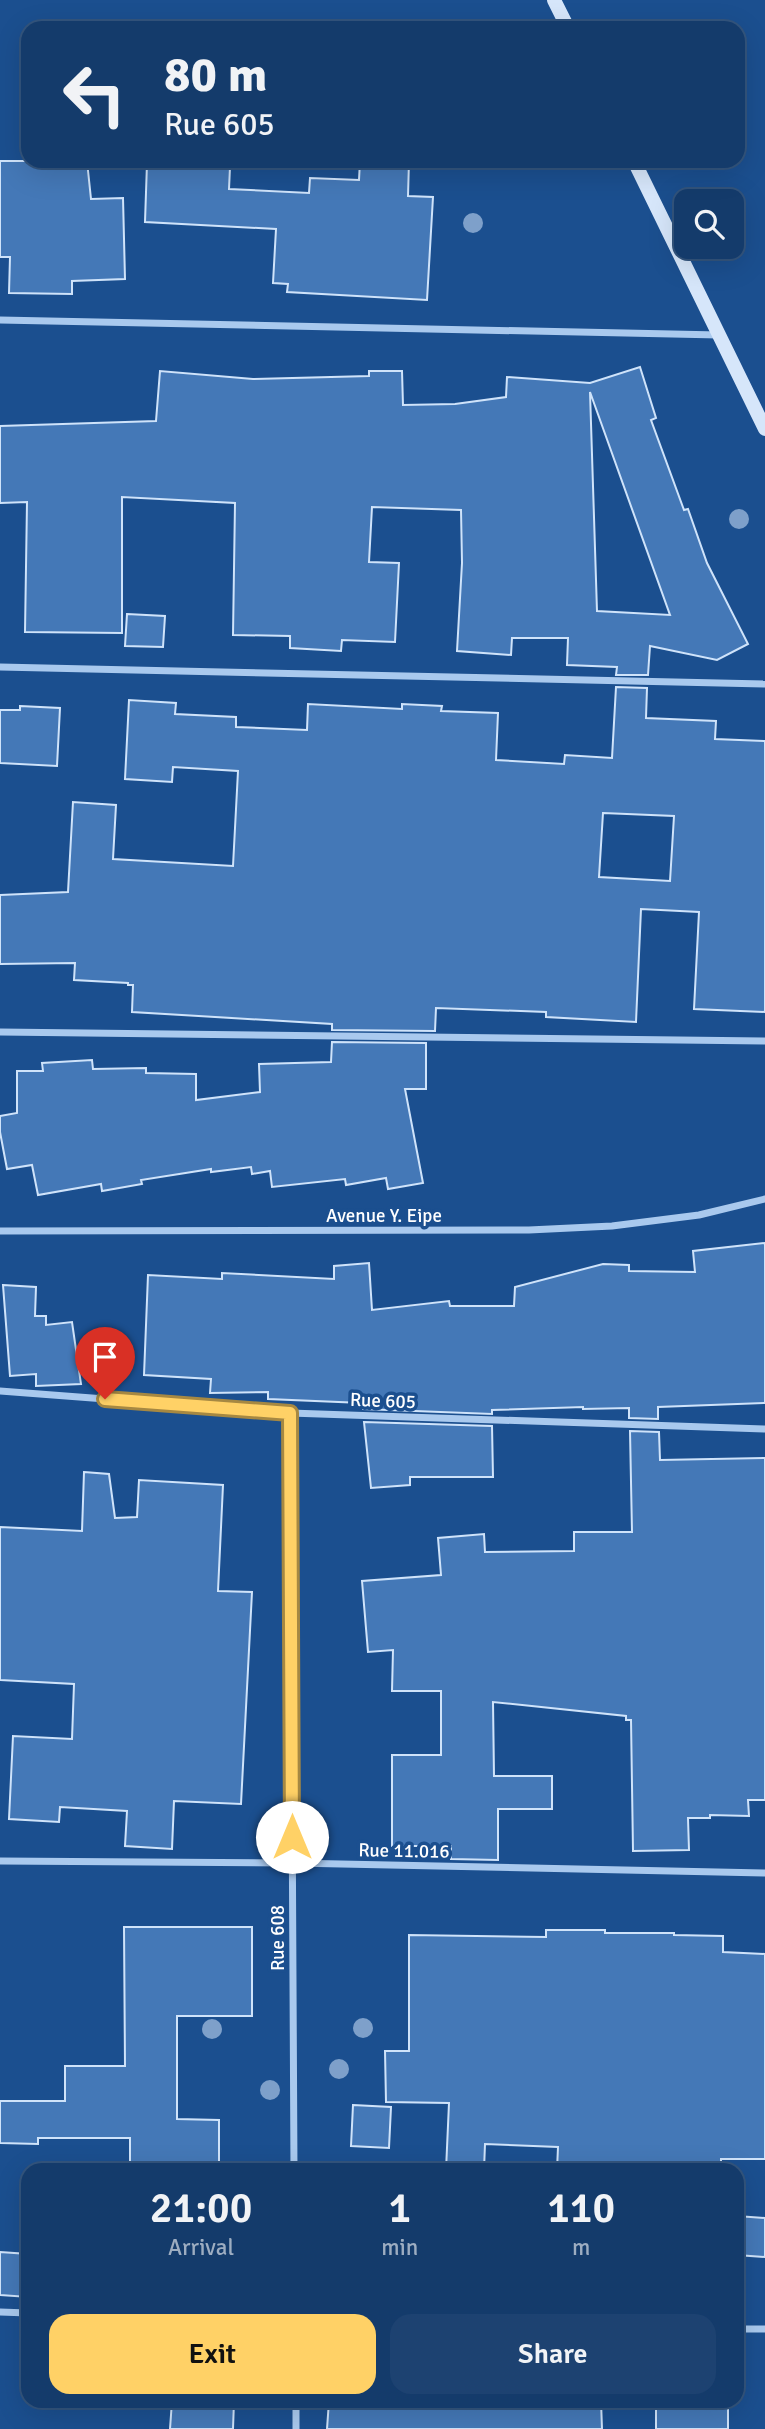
<!DOCTYPE html>
<style>
body{margin:0;font-family:Signika,sans-serif;background:#1d4271;color:#f1f3f6;height:100vh;display:flex;flex-direction:column;font-size:26px;white-space:nowrap}
*{box-sizing:border-box;margin:0}
p{font-size:23px;color:#9dadc1}
.icon{flex:none;width:38px;height:38px;fill:none;stroke:currentColor;stroke-width:2;stroke-linecap:round;stroke-linejoin:round}
.map{position:relative;flex:1;overflow:hidden}
.panel{position:absolute;left:21px;top:2163px;width:723px;height:245px;display:flex;flex-direction:column;background:#143b6b;border-radius:21px;box-shadow:0 7px 28px #0002,0 0 0 2px #33557e}
.panel>*{flex:none}
.banner{position:absolute;left:21px;top:21px;width:724px;height:147px;border-radius:21px;box-shadow:0 7px 28px #0002,0 0 0 2px #33557e;background:#143b6b;color:#f1f3f6;overflow:hidden}
.fabs{position:absolute;left:674px;top:189px;display:grid;gap:14px}
.fabs a{display:grid;place-items:center;width:70px;height:70px;border-radius:14px;background:#143b6b;box-shadow:0 7px 28px #0002,0 0 0 2px #33557e;font-size:35px}
.pin{position:absolute;display:grid;place-items:center;width:60px;height:60px;color:#fff;margin:-72px -30px;border-radius:50% 50% 50% 0;rotate:-45deg;box-shadow:0 0 7px #0007}
.pin .icon{rotate:45deg}
.me{position:absolute;width:77px;margin:-38px;rotate:0deg;stroke-linejoin:round;filter:drop-shadow(0 0 5px #0008)}
.turn{display:flex;align-items:center;gap:24px;height:147px;padding:0 28px;font-size:32px}
.turn .icon{width:91px;height:91px;stroke-width:2.5}
.turn b{display:block;font-size:49px;line-height:60px}
.eta{display:flex;justify-content:space-evenly;align-items:center;height:119px;text-align:center}
.eta b{font-size:42px;font-weight:600;line-height:49px}
.cta{display:flex;gap:14px;margin-top:auto;padding:14px 28px}
.cta a{flex:1;height:80px;border-radius:21px;background:#ffd166;color:#111;font-size:28px;font-weight:600;line-height:80px;text-align:center}
.cta a+a{background:#1d4271;color:#f1f3f6}
.map>svg:first-child{display:block}
.building{fill:#4478b7;stroke:#cfe3fa;stroke-width:2;fill-rule:evenodd}
.lines{fill:none;stroke-linecap:round;stroke-linejoin:round}
.minor{stroke:#a9c9ee;stroke-width:7}
.secondary{stroke:#d6e6fa;stroke-width:14}
.tree{fill:#7ea0ca}
.route-casing{stroke:#a68842;stroke-width:18}
.route{stroke:#ffd166;stroke-width:12}
.labels{text-anchor:middle;stroke-width:7;stroke-linejoin:round;paint-order:stroke}
.street-label{font-size:19px;fill:#fff;stroke:#1b4f8f}
</style>
<div class="map">
<svg width="765" height="2429" viewBox="0 0 765 2429">
<rect width="100%" height="100%" fill="#1b4f8f"/>
<g class="building">
<polygon points="0,161 87,161 91,199 123,198 125,279 72,281 72,294 9,293 10,257 0,257"/>
<polygon points="360,161 409,161 408,196 433,197 427,300 287,292 288,284 273,283 276,229 145,222 147,163 230,167 229,189 309,193 310,178 359,180"/>
<path d="M640 367 656 418 651 420 684 510 688 509 707 563 748 644 717 660 650 646 648 675H616L617 667 567 665 568 638H512L511 655 457 651 462 563 461 510 372 507 369 562 399 563 395 642 342 640 341 651 290 648V636L233 635 235 503 122 497V633L25 632 27 502 0 503V426L156 421 160 371 253 379 369 376V371H402L403 405 455 404 506 397 507 377 590 383ZM590 392 670 615 597 611Z"/>
<polygon points="127,614 165,616 163,647 125,646"/>
<path d="M616 687 647 688 646 718 716 721 715 739 765 741V1012L694 1009 699 912 641 909 636 1022 546 1017V1012L436 1008 435 1031 332 1030V1024L132 1012 133 985H128V983L74 980 75 963 0 964V895L68 892 73 802 116 805 113 859 233 866 238 771 173 767 172 782 125 779 129 700 176 703 175 714 236 717V727L307 730 308 704 402 709V704L442 706 441 711 498 713 496 760 564 764 565 755 612 758ZM603 813 674 816 670 881 599 877Z"/>
<polygon points="20,706 60,708 57,766 0,763 0,710 20,710"/>
<polygon points="332,1042 426,1043 426,1089 405,1089 423,1183 388,1189 386,1178 346,1185 345,1179 272,1187 270,1171 252,1174 251,1167 211,1172 211,1169 141,1180 142,1184 102,1191 101,1184 38,1195 32,1165 7,1169 0,1132 0,1116 17,1113 17,1071 43,1071 42,1063 92,1060 93,1069 146,1068 146,1073 196,1074 196,1100 260,1092 259,1064 331,1062"/>
<polygon points="765,1243 765,1403 658,1407 658,1419 629,1418 629,1408 583,1409 583,1407 492,1410 492,1414 363,1409 362,1403 268,1399 268,1392 210,1393 211,1379 144,1375 148,1275 222,1279 222,1273 334,1279 334,1266 369,1263 372,1310 449,1301 450,1306 514,1306 515,1287 603,1264 629,1265 629,1271 695,1272 693,1251"/>
<polygon points="3,1285 36,1287 35,1316 46,1316 46,1325 72,1322 81,1384 36,1386 36,1374 10,1376"/>
<polygon points="364,1422 492,1426 493,1477 410,1477 410,1485 371,1488"/>
<polygon points="630,1431 659,1432 660,1460 765,1458 765,1800 748,1800 749,1816 710,1815 710,1818 688,1818 689,1850 633,1851 631,1720 626,1720 626,1716 493,1702 494,1776 552,1776 552,1809 498,1809 498,1860 451,1859 451,1846 392,1846 392,1755 441,1755 441,1691 392,1691 393,1650 368,1652 362,1581 441,1575 438,1538 484,1534 485,1552 574,1551 574,1532 632,1532"/>
<polygon points="84,1472 109,1474 115,1518 137,1517 139,1480 223,1485 218,1591 252,1592 241,1804 174,1801 172,1849 125,1846 127,1811 60,1807 59,1822 9,1819 13,1736 72,1739 74,1684 0,1680 0,1527 82,1531"/>
<polygon points="124,1927 252,1927 252,2016 177,2016 177,2119 219,2120 219,2170 130,2170 130,2138 38,2138 38,2144 0,2143 0,2101 65,2101 65,2066 125,2066"/>
<polygon points="546,1930 605,1930 605,1933 674,1933 674,1935 723,1936 723,1952 765,1954 765,2159 721,2159 721,2170 677,2170 606,2165 606,2170 557,2170 558,2147 485,2144 484,2170 446,2170 449,2103 386,2102 385,2051 409,2051 409,1935 546,1937"/>
<polygon points="353,2105 391,2107 389,2148 351,2146"/>
<polygon points="737,2216 765,2218 765,2257 737,2255"/>
<polygon points="0,2252 28,2254 28,2297 0,2295"/>
<polygon points="172,2401 234,2401 233,2429 170,2429"/>
<polygon points="329,2401 601,2401 602,2429 327,2429"/>
<rect x="656" y="2401" width="72" height="28"/>
</g>
<g class="lines">
<g class="minor">
<polyline points="0,320 719,335"/>
<polyline points="0,667 765,684"/>
<polyline points="0,1032 765,1041"/>
<polyline points="0,1231 529,1230 612,1226 699,1215 765,1199"/>
<polyline points="0,1391 290,1413 765,1429"/>
<polyline points="290,1413 294,2170"/>
<polyline points="0,1861 293,1863 765,1873"/>
<polyline points="0,2312 28,2313"/>
<polyline points="737,2329 765,2329"/>
<polyline points="296,2401 296,2429"/>
</g>
<g class="secondary">
<polyline points="554,0 568,28"/>
<polyline points="634,161 765,429"/>
</g>
</g>
<g class="tree">
<circle cx="473" cy="223" r="10"/>
<circle cx="739" cy="519" r="10"/>
<circle cx="363" cy="2028" r="10"/>
<circle cx="212" cy="2029" r="10"/>
<circle cx="339" cy="2069" r="10"/>
<circle cx="270" cy="2090" r="10"/>
</g>
<g class="lines">
<defs>
<polyline id="route" points="105,1399 290,1413 292,1837"/>
</defs>
<use href="#route" class="route-casing"/>
<use href="#route" class="route"/>
</g>
<g class="labels">
<g class="street-label">
<text x="384" y="1222">Avenue Y. Eipe</text>
<text transform="translate(383 1400) rotate(2)" y="7">Rue 605</text>
<text transform="translate(404 1850) rotate(1)" y="7">Rue 11.016</text>
<text transform="translate(277 1938) rotate(-90)" y="7">Rue 608</text>
</g>
</g>
</svg>
<div class="fabs">
<a><svg class="icon" aria-label="search" viewBox="0 0 24 24"><circle cx="10" cy="10" r="6"/><path d="M15 15l6 6"/></svg></a>
</div>
<div class="pin" style="left:105px;top:1399px;background:#d93025"><svg class="icon" aria-label="arrive" viewBox="0 0 24 24"><path d="M6 21V4h12l-3 4 3 4H6"/></svg></div>
<svg class="me" style="left:292px;top:1837px" viewBox="-20 -20 40 40"><circle r="19" fill="#fff"/><path d="M0-13L10 11 0 6-10 11z" fill="#ffd166"/></svg>
<div class="banner">
<div class="turn"><svg class="icon" aria-label="left" viewBox="0 0 24 24"><path d="M17 20v-9H6M10 6l-5 5 5 5"/></svg><div><b>80 m</b>Rue 605</div></div>
</div>
<section class="panel">
<div class="eta">
<div><b>21:00</b><p>Arrival</p></div>
<div><b>1</b><p>min</p></div>
<div><b>110</b><p>m</p></div>
</div>
<div class="cta"><a>Exit</a><a>Share</a></div>
</section>
</div>
